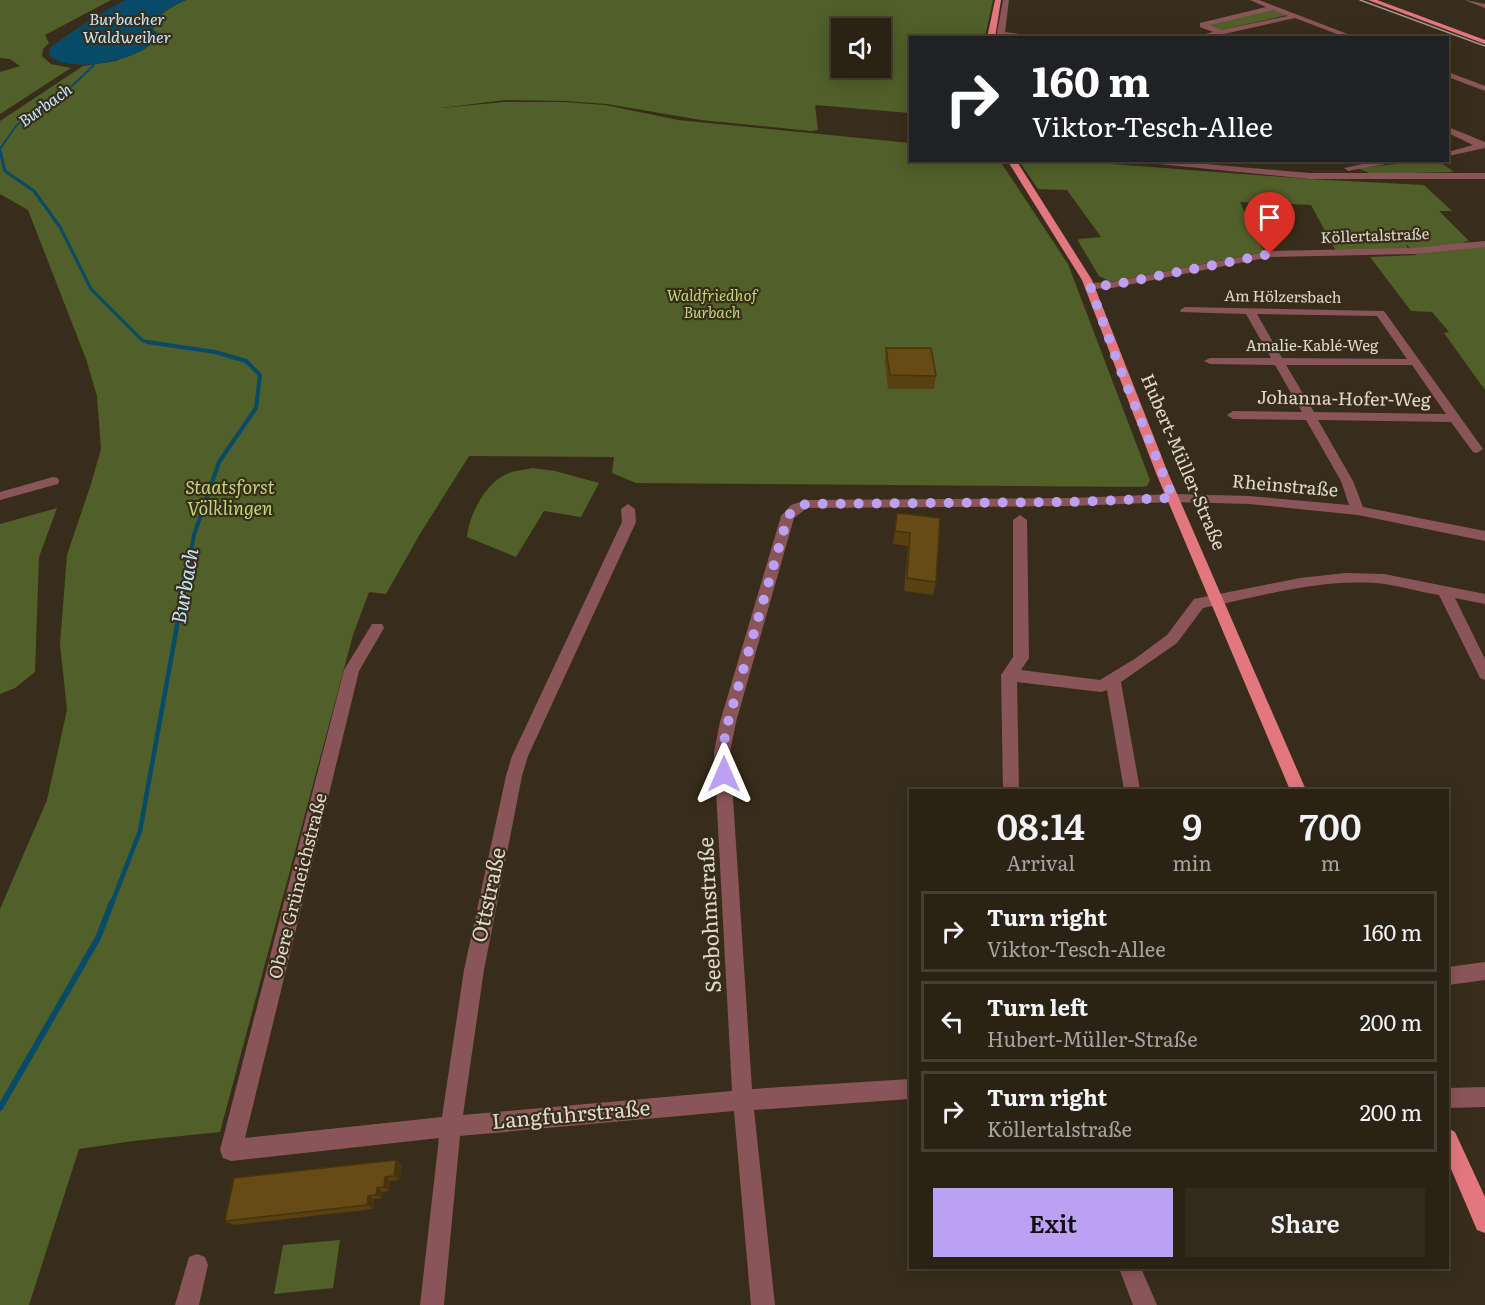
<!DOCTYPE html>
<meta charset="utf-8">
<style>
body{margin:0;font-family:Literata,serif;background:#322a1d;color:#f1f3f6;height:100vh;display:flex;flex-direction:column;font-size:22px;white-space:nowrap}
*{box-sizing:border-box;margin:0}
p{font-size:20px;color:#a5a4a0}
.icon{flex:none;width:33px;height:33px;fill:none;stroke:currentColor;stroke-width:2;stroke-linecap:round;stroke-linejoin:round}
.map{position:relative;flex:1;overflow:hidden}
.details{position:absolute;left:909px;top:789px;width:540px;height:480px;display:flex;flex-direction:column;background:#2a2214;border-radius:0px;box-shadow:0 3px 15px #0003,0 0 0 2px #463f34}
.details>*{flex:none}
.banner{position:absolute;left:909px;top:36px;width:540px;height:126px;border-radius:0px;box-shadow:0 3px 15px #0003,0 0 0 2px #463f34;background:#202124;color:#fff;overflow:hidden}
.buttons{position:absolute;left:831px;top:18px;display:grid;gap:12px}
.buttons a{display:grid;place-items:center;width:60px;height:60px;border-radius:0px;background:#2a2214;box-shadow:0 3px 15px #0003,0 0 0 2px #463f34;font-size:30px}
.pin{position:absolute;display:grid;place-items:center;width:51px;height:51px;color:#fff;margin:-62px -26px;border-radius:50% 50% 50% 0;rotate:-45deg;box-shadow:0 0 6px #0007}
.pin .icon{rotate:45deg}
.me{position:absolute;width:66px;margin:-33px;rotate:0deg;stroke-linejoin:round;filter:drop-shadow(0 0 4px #0008)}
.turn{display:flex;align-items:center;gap:21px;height:126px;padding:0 24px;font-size:27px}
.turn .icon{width:78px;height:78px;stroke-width:2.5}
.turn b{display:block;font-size:42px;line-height:51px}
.eta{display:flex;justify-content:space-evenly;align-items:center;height:102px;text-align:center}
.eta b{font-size:36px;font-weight:600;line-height:42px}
.primary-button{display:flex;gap:12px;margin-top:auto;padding:12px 24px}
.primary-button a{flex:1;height:69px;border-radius:0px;background:#bca0f2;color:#111;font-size:24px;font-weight:600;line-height:69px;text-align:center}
.primary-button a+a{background:#322a1d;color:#f1f3f6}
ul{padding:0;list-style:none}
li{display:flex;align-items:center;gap:18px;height:81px;margin:0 12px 9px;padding:0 12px;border:3px solid #463f34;border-radius:0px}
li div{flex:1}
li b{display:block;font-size:22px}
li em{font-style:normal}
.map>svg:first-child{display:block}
.green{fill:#515f29;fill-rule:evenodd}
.water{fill:#084b68}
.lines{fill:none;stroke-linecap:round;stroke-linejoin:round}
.stream-far4{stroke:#084b68;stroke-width:2}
.stream-far3{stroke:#084b68;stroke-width:3}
.stream-far2{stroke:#084b68;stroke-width:4}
.stream-far1{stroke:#084b68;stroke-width:4.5}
.stream{stroke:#084b68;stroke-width:6}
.minor{fill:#8a5558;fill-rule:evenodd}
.major{fill:#e3777f;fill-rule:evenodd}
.tram{stroke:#a1998a;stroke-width:1.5}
.wall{fill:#584011}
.shaded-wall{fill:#47340e}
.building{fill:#664b14;stroke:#47340e;stroke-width:1.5}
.route{stroke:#bca0f2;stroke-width:10;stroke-dasharray:0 18}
.labels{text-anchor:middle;stroke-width:4.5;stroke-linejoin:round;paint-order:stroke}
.far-street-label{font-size:15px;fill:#e0d9cd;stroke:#382d1a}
.far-park-label{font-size:15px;font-style:italic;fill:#bed876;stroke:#382d1a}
.far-water-label{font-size:16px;font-style:italic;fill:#c1e8ff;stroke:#382d1a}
.street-label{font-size:18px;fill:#e0d9cd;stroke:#382d1a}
.park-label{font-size:18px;font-style:italic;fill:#bed876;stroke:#382d1a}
.water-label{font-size:20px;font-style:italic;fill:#c1e8ff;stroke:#382d1a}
.near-street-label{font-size:21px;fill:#e0d9cd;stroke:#382d1a}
</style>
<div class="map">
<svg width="1485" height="1305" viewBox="0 0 1485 1305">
<rect width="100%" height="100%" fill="#382d1a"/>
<g class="green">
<polygon points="0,0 111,0 45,35 49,43 43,49 42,56 51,64 71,68 0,114 0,72 20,66 10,59 0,58"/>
<path d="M186 0H993L985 37 910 38V113L815 105 818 130 811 131 701 120 607 104 565 101 505 100 441 108 504 102H564L605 105 678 120 910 143V160L1000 161 1068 264 1150 480 1147 486 1141 487 636 483 612 473 614 457 469 456 420 534 386 594 369 592 353 635 220 1132 133 1141 79 1149 29 1305H0V909L47 800 67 710 60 644 67 555 91 484 101 449 97 396 86 359 28 210 0 194V121L83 66 116 61 147 47C157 17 156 14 186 0ZM842 28H880V68H842Z"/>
<polygon points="1269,8 1287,15 1217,31 1203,25"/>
<polygon points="1437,160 1454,172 1372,174 1357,168"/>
<polygon points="1019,161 1073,161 1308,179 1424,185 1452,211 1439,211 1469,241 1462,242 1485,244 1485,390 1444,333 1449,332 1432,312 1411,311 1370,257 1416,255 1406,244 1408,249 1336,251 1311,205 1240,202 1264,252 1111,282 1099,276 1078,241 1079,239 1101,237 1067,190 1038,189"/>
<path d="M532 468 555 471 599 483 581 517 544 511 516 557 467 537C469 515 486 481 509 473 516 470 525 470 532 468Z"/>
<polygon points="57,508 39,557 35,672 15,688 0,694 0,524"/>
<polygon points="340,1240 333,1288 274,1294 283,1245"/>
</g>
<path class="water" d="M126 0H186C172 6 156 13 153 29L159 34C150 60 68 76 49 55L50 48C74 30 99 13 126 0Z"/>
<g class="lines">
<polyline class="stream-far4" points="0,149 16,126 35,110 72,86 94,65"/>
<polyline class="stream-far3" points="0,151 5,171 34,191 60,227 91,289 143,341 157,343"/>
<polyline class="stream-far2" points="147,342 215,352 246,361 260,375 256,408 219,462 194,535 184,589"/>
<polyline class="stream-far1" points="112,903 140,831 184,587"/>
<polyline class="stream" points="0,1108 98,938 112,902"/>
<g class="minor">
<polygon points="1003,0 1009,0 1005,32 1048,38 996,38"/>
<path d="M1250 0H1259L1358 38H1347L1295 18 1206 38H1191L1213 32 1200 27V23L1266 7ZM1273 10 1288 16 1221 30 1210 25Z"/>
<polygon points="1466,0 1485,4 1485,8 1467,1"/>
<polygon points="1448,72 1485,86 1485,91 1448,77"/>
<polygon points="1448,127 1485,142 1485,148 1448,156 1448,152 1473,145 1448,133"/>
<polygon points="1118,160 1159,160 1310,173 1485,173 1485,179 1310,179"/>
<polygon points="1381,160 1407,160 1348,171 1344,168"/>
<polygon points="1485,241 1485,247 1413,254 1270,257 1112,288 1090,289 1085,286 1090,283 1112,282 1270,251 1413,248"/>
<path d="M1185 307 1384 311 1483 449 1477 453 1473 452 1451 422 1318 420 1353 481 1363 507 1485 531V541L1358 515 1249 504 1173 502 1071 506 807 508 794 518 736 722 730 752 752 1089 910 1079V1099L754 1110 775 1305H751L734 1111 460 1136 444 1305H420L439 1138 231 1161 223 1158 220 1150 344 670 372 624H382L384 628 359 671 245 1138 442 1117 464 970 506 776 512 756 622 522 621 509 628 504 635 509 636 522 528 756 522 776 484 970 463 1115 732 1091 714 752 720 722 781 516 791 505 806 500 1071 498 1173 494 1249 496 1349 505 1341 481 1306 420 1233 419 1227 415 1233 411 1302 412 1275 365 1210 364 1204 361 1210 358H1271L1246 314 1181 312 1180 310ZM1257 314 1377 316 1407 359 1282 358ZM1286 365H1412L1446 414 1314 412Z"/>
<polygon points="53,477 58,478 59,481 58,484 0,500 0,492"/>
<path d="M1020 515 1027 520 1029 658 1021 670 1100 680 1136 658 1167 635 1194 599 1300 578 1346 573 1384 574 1485 594V604L1455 598 1485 659V680L1480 678 1439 595C1421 592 1403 587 1385 584 1325 577 1262 596 1203 608L1177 643 1121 682 1140 790H1124L1107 690 1101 692 1017 682 1019 790H1003L1001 675 1013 657V520Z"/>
<polygon points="1485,962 1485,980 1448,985 1448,967"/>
<polygon points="1485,1087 1485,1107 1448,1108 1448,1088"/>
<polygon points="197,1254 205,1257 208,1265 199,1305 175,1305 189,1257"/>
<polygon points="1119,1268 1141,1268 1157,1305 1133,1305"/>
</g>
<g class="major">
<polygon points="995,0 1001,0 995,38 987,38"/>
<polygon points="1368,0 1377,0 1485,40 1485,44"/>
<polygon points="1007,160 1016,160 1092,280 1168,473 1306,790 1290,790 1156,473 1082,280"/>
<polygon points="1448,1128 1455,1132 1485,1197 1485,1233 1477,1230 1448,1162"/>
</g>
<polyline class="tram" points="1360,0 1485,46"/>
</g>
<g class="wall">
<polygon points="886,348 936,376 934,389 888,389 885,361"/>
<polygon points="897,513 940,518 936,582 933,595 904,591 908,546 893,544"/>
<polygon points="396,1160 402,1164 400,1180 390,1181 389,1191 383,1192 382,1198 374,1199 373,1209 234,1225 225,1221"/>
</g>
<g class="shaded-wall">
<polygon points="396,1160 402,1164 400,1180 394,1176"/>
<polygon points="385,1177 390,1181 389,1191 384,1187"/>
<polygon points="377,1188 383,1192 382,1198 376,1195"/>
<polygon points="368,1196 374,1199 373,1209 367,1205"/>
</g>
<g class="building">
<polygon points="886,348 931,348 936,376 890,375"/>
<polygon points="897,513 940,518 936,582 907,578 910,533 895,531"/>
<polygon points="396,1160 394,1176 385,1177 384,1187 377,1188 376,1195 368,1196 367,1205 225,1221 234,1178"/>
</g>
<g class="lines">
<polyline class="route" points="724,774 722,752 728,722 788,516 796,508 806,504 1071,502 1173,498 1120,369 1090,286 1112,285 1270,254"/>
</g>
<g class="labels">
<g class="far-street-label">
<text transform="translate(1375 236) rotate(-2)" y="5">Köllertalstraße</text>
<text transform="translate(1283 297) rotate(1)" y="5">Am Hölzersbach</text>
<text x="1312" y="351">Amalie-Kablé-Weg</text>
</g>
<g class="far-park-label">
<text x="712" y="301">Waldfriedhof<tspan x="712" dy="17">Burbach</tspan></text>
</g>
<g class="far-water-label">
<text x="127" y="25">Burbacher<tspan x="127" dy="18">Waldweiher</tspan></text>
<text transform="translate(45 105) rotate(-36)" y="6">Burbach</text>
</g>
<g class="street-label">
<text transform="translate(1344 399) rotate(1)" y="6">Johanna-Hofer-Weg</text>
<text transform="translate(1183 462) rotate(67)" y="6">Hubert-Müller-Straße</text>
<text transform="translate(1285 486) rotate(5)" y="6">Rheinstraße</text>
<text transform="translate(298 886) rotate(-76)" y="6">Obere Grüneichstraße</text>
</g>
<g class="park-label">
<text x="230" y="494">Staatsforst<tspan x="230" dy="21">Völklingen</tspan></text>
</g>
<g class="water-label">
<text transform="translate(185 586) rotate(-80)" y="7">Burbach</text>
</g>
<g class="near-street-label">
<text transform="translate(489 895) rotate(-78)" y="7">Ottstraße</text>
<text transform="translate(710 915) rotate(-93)" y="7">Seebohmstraße</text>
<text transform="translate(571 1115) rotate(-5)" y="7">Langfuhrstraße</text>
</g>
</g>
</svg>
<div class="buttons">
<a><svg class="icon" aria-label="sound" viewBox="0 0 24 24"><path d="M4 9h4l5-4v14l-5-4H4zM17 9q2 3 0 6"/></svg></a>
</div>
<div class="pin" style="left:1270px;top:254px;background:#d93025"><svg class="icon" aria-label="arrive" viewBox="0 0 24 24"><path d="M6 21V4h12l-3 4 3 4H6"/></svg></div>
<svg class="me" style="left:724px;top:774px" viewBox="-20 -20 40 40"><path d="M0-17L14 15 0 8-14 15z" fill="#bca0f2" stroke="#fff" stroke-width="4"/></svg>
<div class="banner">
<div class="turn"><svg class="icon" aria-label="right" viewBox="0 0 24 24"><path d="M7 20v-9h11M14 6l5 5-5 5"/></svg><div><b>160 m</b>Viktor-Tesch-Allee</div></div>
</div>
<section class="details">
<div class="eta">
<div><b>08:14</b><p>Arrival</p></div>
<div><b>9</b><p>min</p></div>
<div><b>700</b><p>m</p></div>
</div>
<ul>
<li><svg class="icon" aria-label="right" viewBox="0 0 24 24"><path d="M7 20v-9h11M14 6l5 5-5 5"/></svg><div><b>Turn right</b><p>Viktor-Tesch-Allee</p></div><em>160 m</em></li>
<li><svg class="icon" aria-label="left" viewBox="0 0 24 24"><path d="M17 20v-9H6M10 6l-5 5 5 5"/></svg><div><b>Turn left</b><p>Hubert-Müller-Straße</p></div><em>200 m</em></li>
<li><svg class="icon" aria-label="right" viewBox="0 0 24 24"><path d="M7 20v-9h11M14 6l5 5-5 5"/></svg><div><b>Turn right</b><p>Köllertalstraße</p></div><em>200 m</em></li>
</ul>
<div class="primary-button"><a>Exit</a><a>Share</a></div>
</section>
</div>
